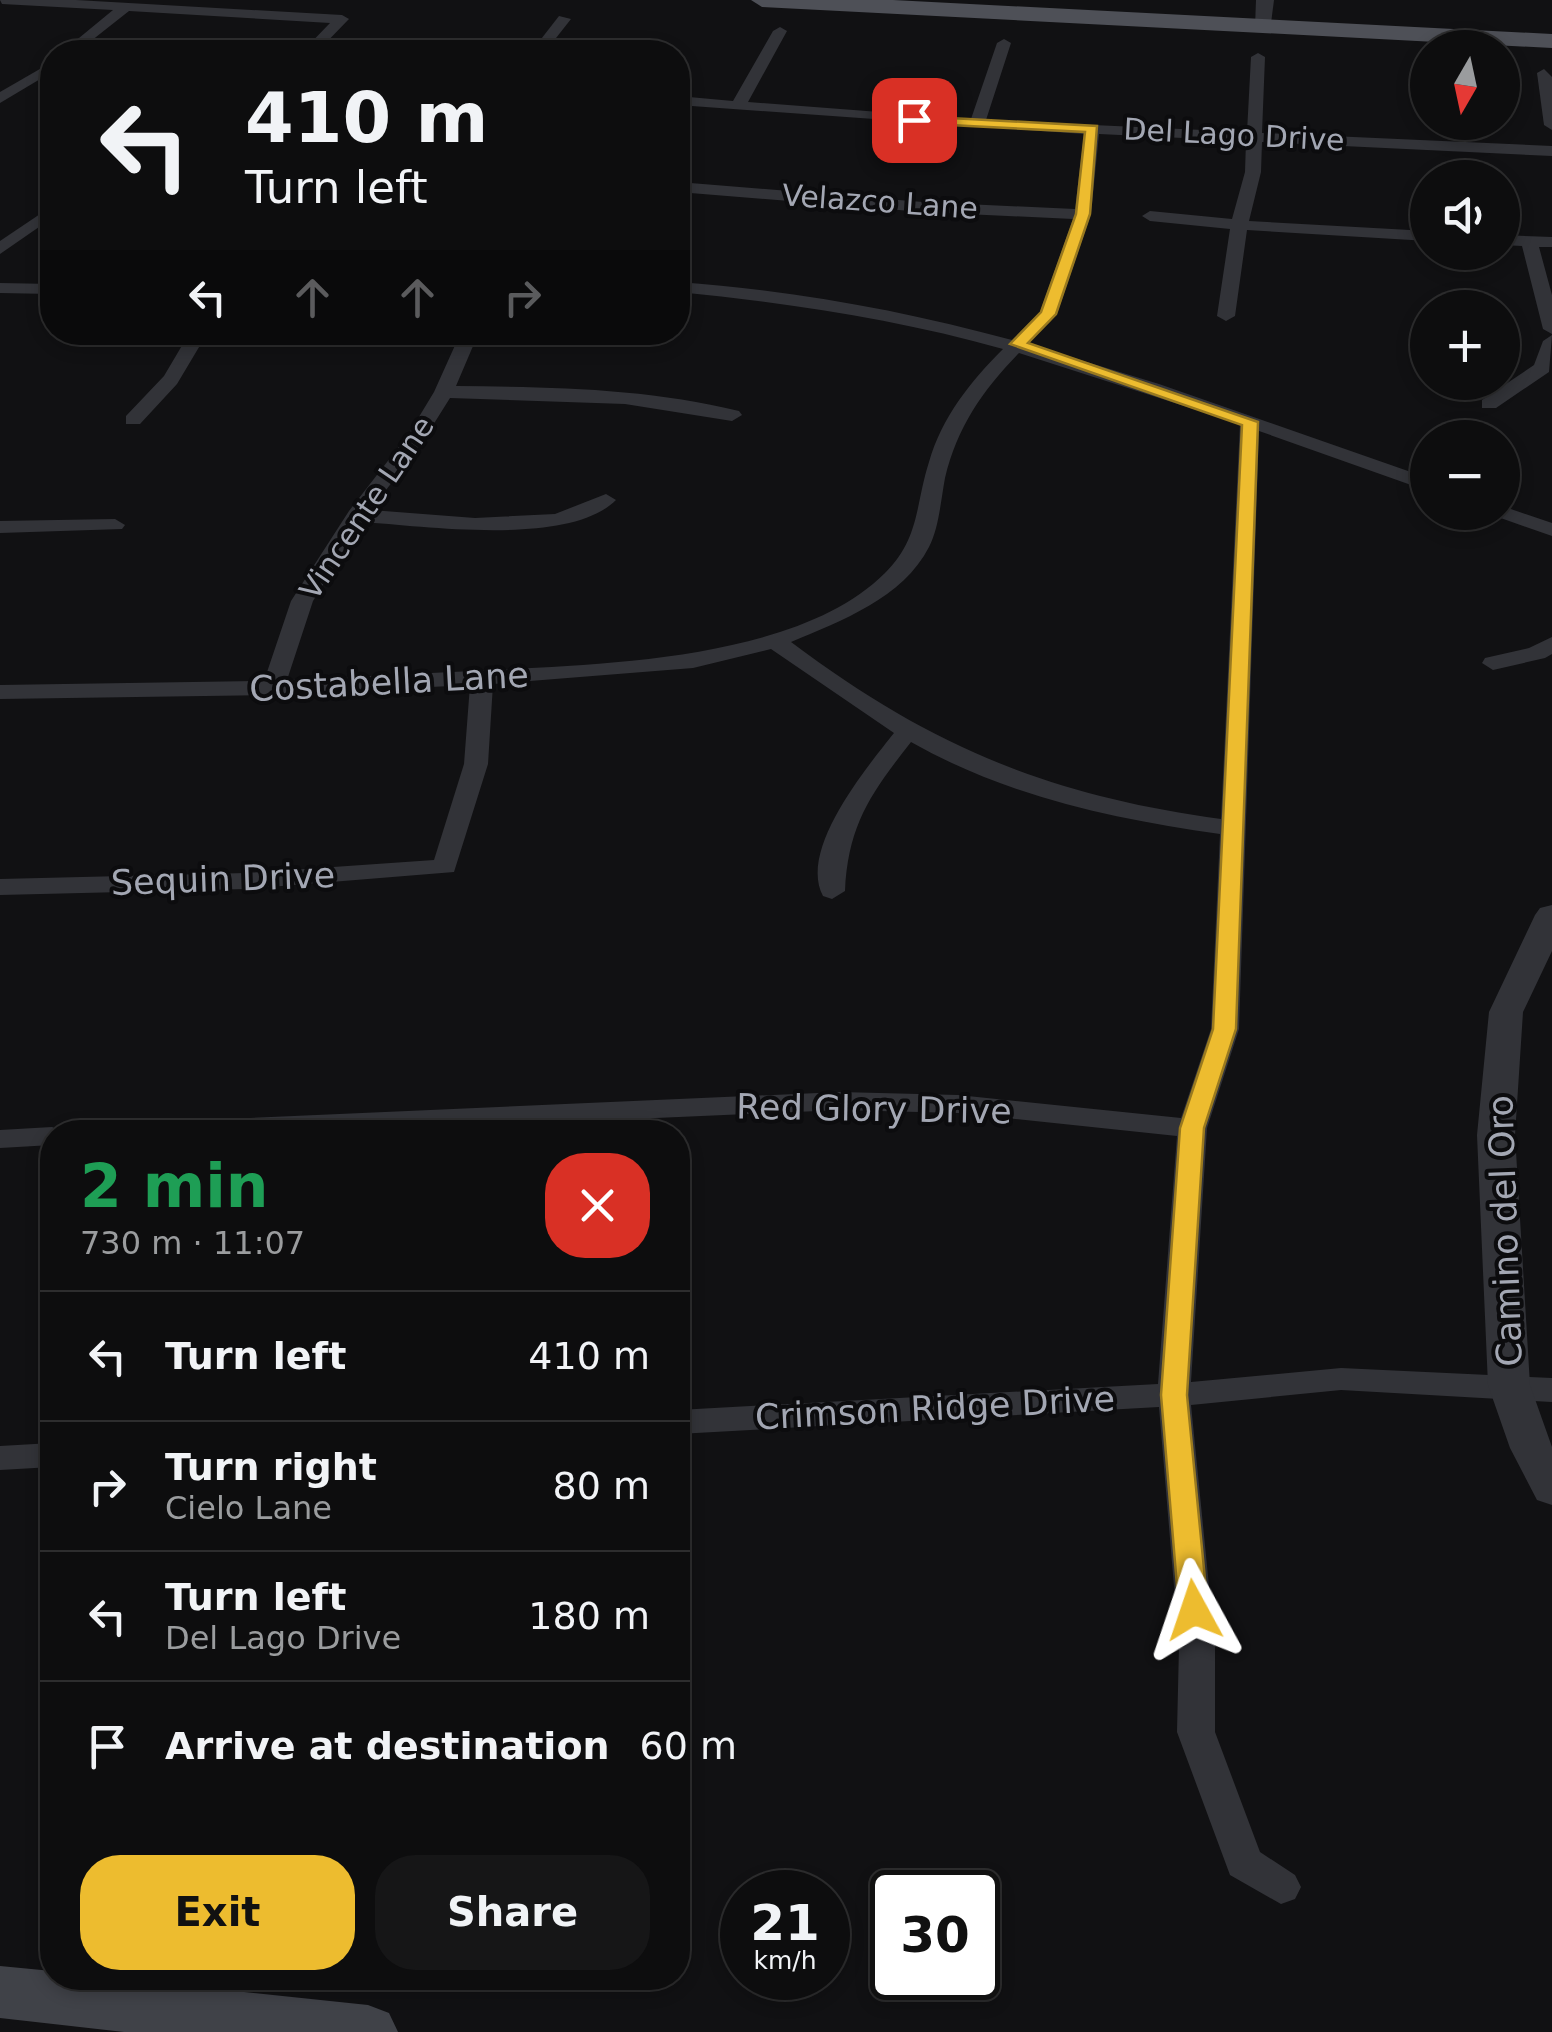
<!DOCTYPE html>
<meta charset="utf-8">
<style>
body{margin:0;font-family:"DejaVu Sans",sans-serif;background:#161617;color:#f1f3f6;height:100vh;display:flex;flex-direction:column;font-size:38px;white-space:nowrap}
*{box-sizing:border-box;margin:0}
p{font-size:32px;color:#9a9c9e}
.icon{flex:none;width:55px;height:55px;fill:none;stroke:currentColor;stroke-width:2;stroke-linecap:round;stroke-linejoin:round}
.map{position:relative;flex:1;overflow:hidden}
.sheet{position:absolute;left:40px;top:1120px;width:650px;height:870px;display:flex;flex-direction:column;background:#0d0d0e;border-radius:40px;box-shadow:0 5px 15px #0003,0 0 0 2px #2d2d2e}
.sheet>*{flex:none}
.hud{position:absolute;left:40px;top:40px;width:650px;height:305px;border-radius:40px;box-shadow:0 5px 15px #0003,0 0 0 2px #2d2d2e;background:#0d0d0e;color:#f1f3f6;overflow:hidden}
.needle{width:65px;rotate:189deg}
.buttons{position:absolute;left:1410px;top:30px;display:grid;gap:20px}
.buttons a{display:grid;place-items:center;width:110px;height:110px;border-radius:50%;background:#0d0d0e;box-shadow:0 5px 15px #0003,0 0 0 2px #2d2d2e;font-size:50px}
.speed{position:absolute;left:720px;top:1870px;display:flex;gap:20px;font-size:50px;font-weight:700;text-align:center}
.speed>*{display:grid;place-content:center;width:130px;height:130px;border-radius:50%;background:#0d0d0e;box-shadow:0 5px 15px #0003,0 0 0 2px #2d2d2e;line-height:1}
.speed small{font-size:25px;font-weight:400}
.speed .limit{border:5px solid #111;border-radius:15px;background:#fff;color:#111}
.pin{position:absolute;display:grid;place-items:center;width:85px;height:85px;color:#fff;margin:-42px;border-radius:20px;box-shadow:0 5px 15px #0006}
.me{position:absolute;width:110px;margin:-55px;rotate:355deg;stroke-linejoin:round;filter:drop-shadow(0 0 8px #0008)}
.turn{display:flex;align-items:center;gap:35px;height:210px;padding:0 40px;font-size:45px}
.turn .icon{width:130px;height:130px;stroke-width:2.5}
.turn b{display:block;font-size:70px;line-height:85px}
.lanes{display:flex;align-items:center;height:95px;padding:0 40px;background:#0003;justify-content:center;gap:50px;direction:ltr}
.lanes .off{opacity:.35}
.round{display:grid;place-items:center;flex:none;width:105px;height:105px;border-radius:40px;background:#161617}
.overview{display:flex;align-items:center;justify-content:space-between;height:170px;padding:0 40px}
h1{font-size:60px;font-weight:600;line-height:75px;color:#1e9e55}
.button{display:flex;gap:20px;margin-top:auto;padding:20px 40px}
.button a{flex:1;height:115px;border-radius:40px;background:#edbc2f;color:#111;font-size:40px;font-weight:600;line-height:115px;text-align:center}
.button a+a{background:#161617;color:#f1f3f6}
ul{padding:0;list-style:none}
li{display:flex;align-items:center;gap:30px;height:130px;padding:0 40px;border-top:2px solid #2d2d2e}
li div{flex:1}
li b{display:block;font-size:38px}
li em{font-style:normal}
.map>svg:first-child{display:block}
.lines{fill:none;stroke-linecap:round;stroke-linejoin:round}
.minor{fill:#323338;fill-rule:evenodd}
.tertiary{fill:#323338;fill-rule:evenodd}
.secondary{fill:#404248;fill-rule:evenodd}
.primary{fill:#4e5057;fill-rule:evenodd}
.route{fill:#edbc2f;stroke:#9a7a1f;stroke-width:2.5}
.labels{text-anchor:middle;stroke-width:8;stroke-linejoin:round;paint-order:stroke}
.far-street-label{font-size:30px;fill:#a3a7b3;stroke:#0c0c0e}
.street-label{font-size:35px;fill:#a3a7b3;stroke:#0c0c0e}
</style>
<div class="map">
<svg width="1552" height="2032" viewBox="0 0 1552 2032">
<rect width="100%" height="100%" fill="#111113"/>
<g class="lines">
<g class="minor">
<polygon points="0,0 76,0 342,15 349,19 317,52 302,52 330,23 129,11 77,52 62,52 113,10 2,4"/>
<polygon points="559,16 571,19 545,52 531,52"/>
<path d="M780 27 787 31 748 102 971 119 997 43 1004 39 1011 43 986 120 1247 132 1251 57 1258 53 1265 57 1262 133 1552 146V156L1262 142 1261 172 1249 221 1428 231V241L1247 230 1235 316 1226 321 1217 316 1230 229 1150 221 1142 216 1150 211 1232 219 1245 172 1246 141 1099 134 1091 214 1057 314 1028 344 1159 384 1428 478V491L1259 431 1239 1029 1207 1128 1191 1382 1341 1368 1552 1378V1402L1341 1390 1191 1405 1215 1646V1732L1260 1852 1295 1875 1301 1887 1295 1899 1281 1904 1230 1875 1177 1732 1179 1646 1159 1407 678 1434V1410L1158 1384 1177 1136 958 1113 840 1110 333 1132H121L126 1125 136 1123 840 1092 958 1095 1181 1118 1211 1029 1220 834C1113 819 1006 796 911 742 871 793 848 825 845 891L832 899 823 896C798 850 867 767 894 733L771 649 693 668 493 684 488 764 454 872 246 889 0 895V879L246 873 434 860 464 764 470 685 273 695 0 699V685L264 681 291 601 349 511 408 435 434 392 461 332H479L456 386C551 387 646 388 739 411L742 415 732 421 625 404 450 398 423 441 371 510 475 518 555 514 606 494 616 500C569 547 425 526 362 522L313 601 287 680C356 677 424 673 493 670 607 664 799 659 885 573 920 538 915 506 929 462 942 417 970 382 1003 349 896 319 788 303 678 292V282C791 290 902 310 1012 340L1040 312 1073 219 923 212 678 192V182L923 202 1075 209 1084 134 678 105V96L733 101 773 31ZM1019 353 1240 424 1221 819C1048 795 931 747 791 642 841 621 903 598 929 547 939 528 941 499 945 478 957 427 983 390 1019 353Z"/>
<polygon points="52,62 52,72 0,103 0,92"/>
<polygon points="1544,69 1552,77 1552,130 1544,125 1537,73"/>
<polygon points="52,206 52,218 0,254 0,241"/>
<polygon points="1502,235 1552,237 1552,247 1539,247 1552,295 1552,334 1543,329 1522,246 1502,245"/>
<polygon points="0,283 52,284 52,294 0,293"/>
<polygon points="190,332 208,332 177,384 140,424 126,424 126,416 164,376"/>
<polygon points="1552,335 1549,372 1496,408 1482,408 1482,400 1534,365 1543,341"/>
<polygon points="1502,506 1552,523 1552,536 1495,516 1492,512 1502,512"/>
<polygon points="115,519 125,525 122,529 0,533 0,521"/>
<polygon points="1552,637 1552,654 1545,658 1493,670 1482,663 1485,658 1529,648"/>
<polygon points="52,1127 64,1132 52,1132 52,1145 0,1148 0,1130"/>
<polygon points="52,1443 52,1467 0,1470 0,1446"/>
</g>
<g class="tertiary">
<polygon points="1256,0 1274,0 1270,31 1264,32 1255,27"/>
<polygon points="1552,905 1552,951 1523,1012 1515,1135 1530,1385 1552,1447 1552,1505 1537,1500 1510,1448 1488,1385 1477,1135 1489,1012 1535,915 1540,908"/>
</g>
<polygon class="secondary" points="0,1966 52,1971 52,1978 111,1978 368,2005 389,2013 398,2032 124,2032 0,2018"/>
<polygon class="primary" points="751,0 893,0 1552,34 1552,48 762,7"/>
</g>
<polygon class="route" points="914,116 1097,126 1090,214 1056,314 1028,343 1258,422 1236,1029 1204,1128 1187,1395 1208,1610 1204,1618 1194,1621 1183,1618 1179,1610 1161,1395 1180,1128 1213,1029 1242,425 1010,344 1041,312 1076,214 1085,132 910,123 908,120"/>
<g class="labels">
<g class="far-street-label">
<text transform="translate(1234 135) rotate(3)" y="10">Del Lago Drive</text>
<text transform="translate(880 202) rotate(4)" y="10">Velazco Lane</text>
<text transform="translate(367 508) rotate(-56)" y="10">Vincente Lane</text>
</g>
<g class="street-label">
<text transform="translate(389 682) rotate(-3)" y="12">Costabella Lane</text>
<text transform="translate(223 879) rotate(-2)" y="12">Sequin Drive</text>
<text transform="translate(874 1109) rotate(1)" y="12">Red Glory Drive</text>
<text transform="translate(1505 1231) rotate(-92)" y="12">Camino del Oro</text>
<text transform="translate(935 1408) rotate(-3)" y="12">Crimson Ridge Drive</text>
</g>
</g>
</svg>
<div class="buttons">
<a><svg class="needle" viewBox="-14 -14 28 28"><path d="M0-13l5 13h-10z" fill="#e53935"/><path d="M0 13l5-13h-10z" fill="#9a9c9e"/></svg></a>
<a><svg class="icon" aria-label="sound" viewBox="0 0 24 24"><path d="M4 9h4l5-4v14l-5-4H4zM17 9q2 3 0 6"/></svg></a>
<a>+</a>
<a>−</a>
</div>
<div class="speed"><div>21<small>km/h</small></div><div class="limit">30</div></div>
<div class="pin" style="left:914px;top:120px;background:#d93025"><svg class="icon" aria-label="arrive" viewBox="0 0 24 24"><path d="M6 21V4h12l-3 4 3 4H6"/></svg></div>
<svg class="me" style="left:1194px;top:1610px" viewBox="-20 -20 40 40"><path d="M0-17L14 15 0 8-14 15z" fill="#edbc2f" stroke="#fff" stroke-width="4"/></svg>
<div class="hud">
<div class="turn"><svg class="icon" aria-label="left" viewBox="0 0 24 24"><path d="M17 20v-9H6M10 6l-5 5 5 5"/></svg><div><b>410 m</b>Turn left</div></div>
<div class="lanes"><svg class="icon" aria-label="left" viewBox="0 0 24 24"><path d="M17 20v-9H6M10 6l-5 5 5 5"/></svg><svg class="icon off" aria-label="ahead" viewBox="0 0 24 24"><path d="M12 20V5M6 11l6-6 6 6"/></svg><svg class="icon off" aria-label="ahead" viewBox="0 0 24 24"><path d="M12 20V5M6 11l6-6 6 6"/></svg><svg class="icon off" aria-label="right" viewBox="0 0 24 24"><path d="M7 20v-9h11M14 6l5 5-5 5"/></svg></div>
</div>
<section class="sheet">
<div class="overview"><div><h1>2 min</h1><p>730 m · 11:07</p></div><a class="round" style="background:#d93025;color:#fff"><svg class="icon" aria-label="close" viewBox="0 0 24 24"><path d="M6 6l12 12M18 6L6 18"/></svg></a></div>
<ul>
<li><svg class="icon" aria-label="left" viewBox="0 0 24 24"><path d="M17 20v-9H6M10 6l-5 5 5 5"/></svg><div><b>Turn left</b></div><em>410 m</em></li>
<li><svg class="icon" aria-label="right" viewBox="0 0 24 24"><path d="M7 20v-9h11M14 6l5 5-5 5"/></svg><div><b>Turn right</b><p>Cielo Lane</p></div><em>80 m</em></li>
<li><svg class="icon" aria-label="left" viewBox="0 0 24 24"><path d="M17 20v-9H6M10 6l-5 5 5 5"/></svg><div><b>Turn left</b><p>Del Lago Drive</p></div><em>180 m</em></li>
<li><svg class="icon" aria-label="arrive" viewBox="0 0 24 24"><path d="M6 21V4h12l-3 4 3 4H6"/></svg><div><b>Arrive at destination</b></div><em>60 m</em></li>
</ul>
<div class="button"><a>Exit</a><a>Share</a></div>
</section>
</div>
